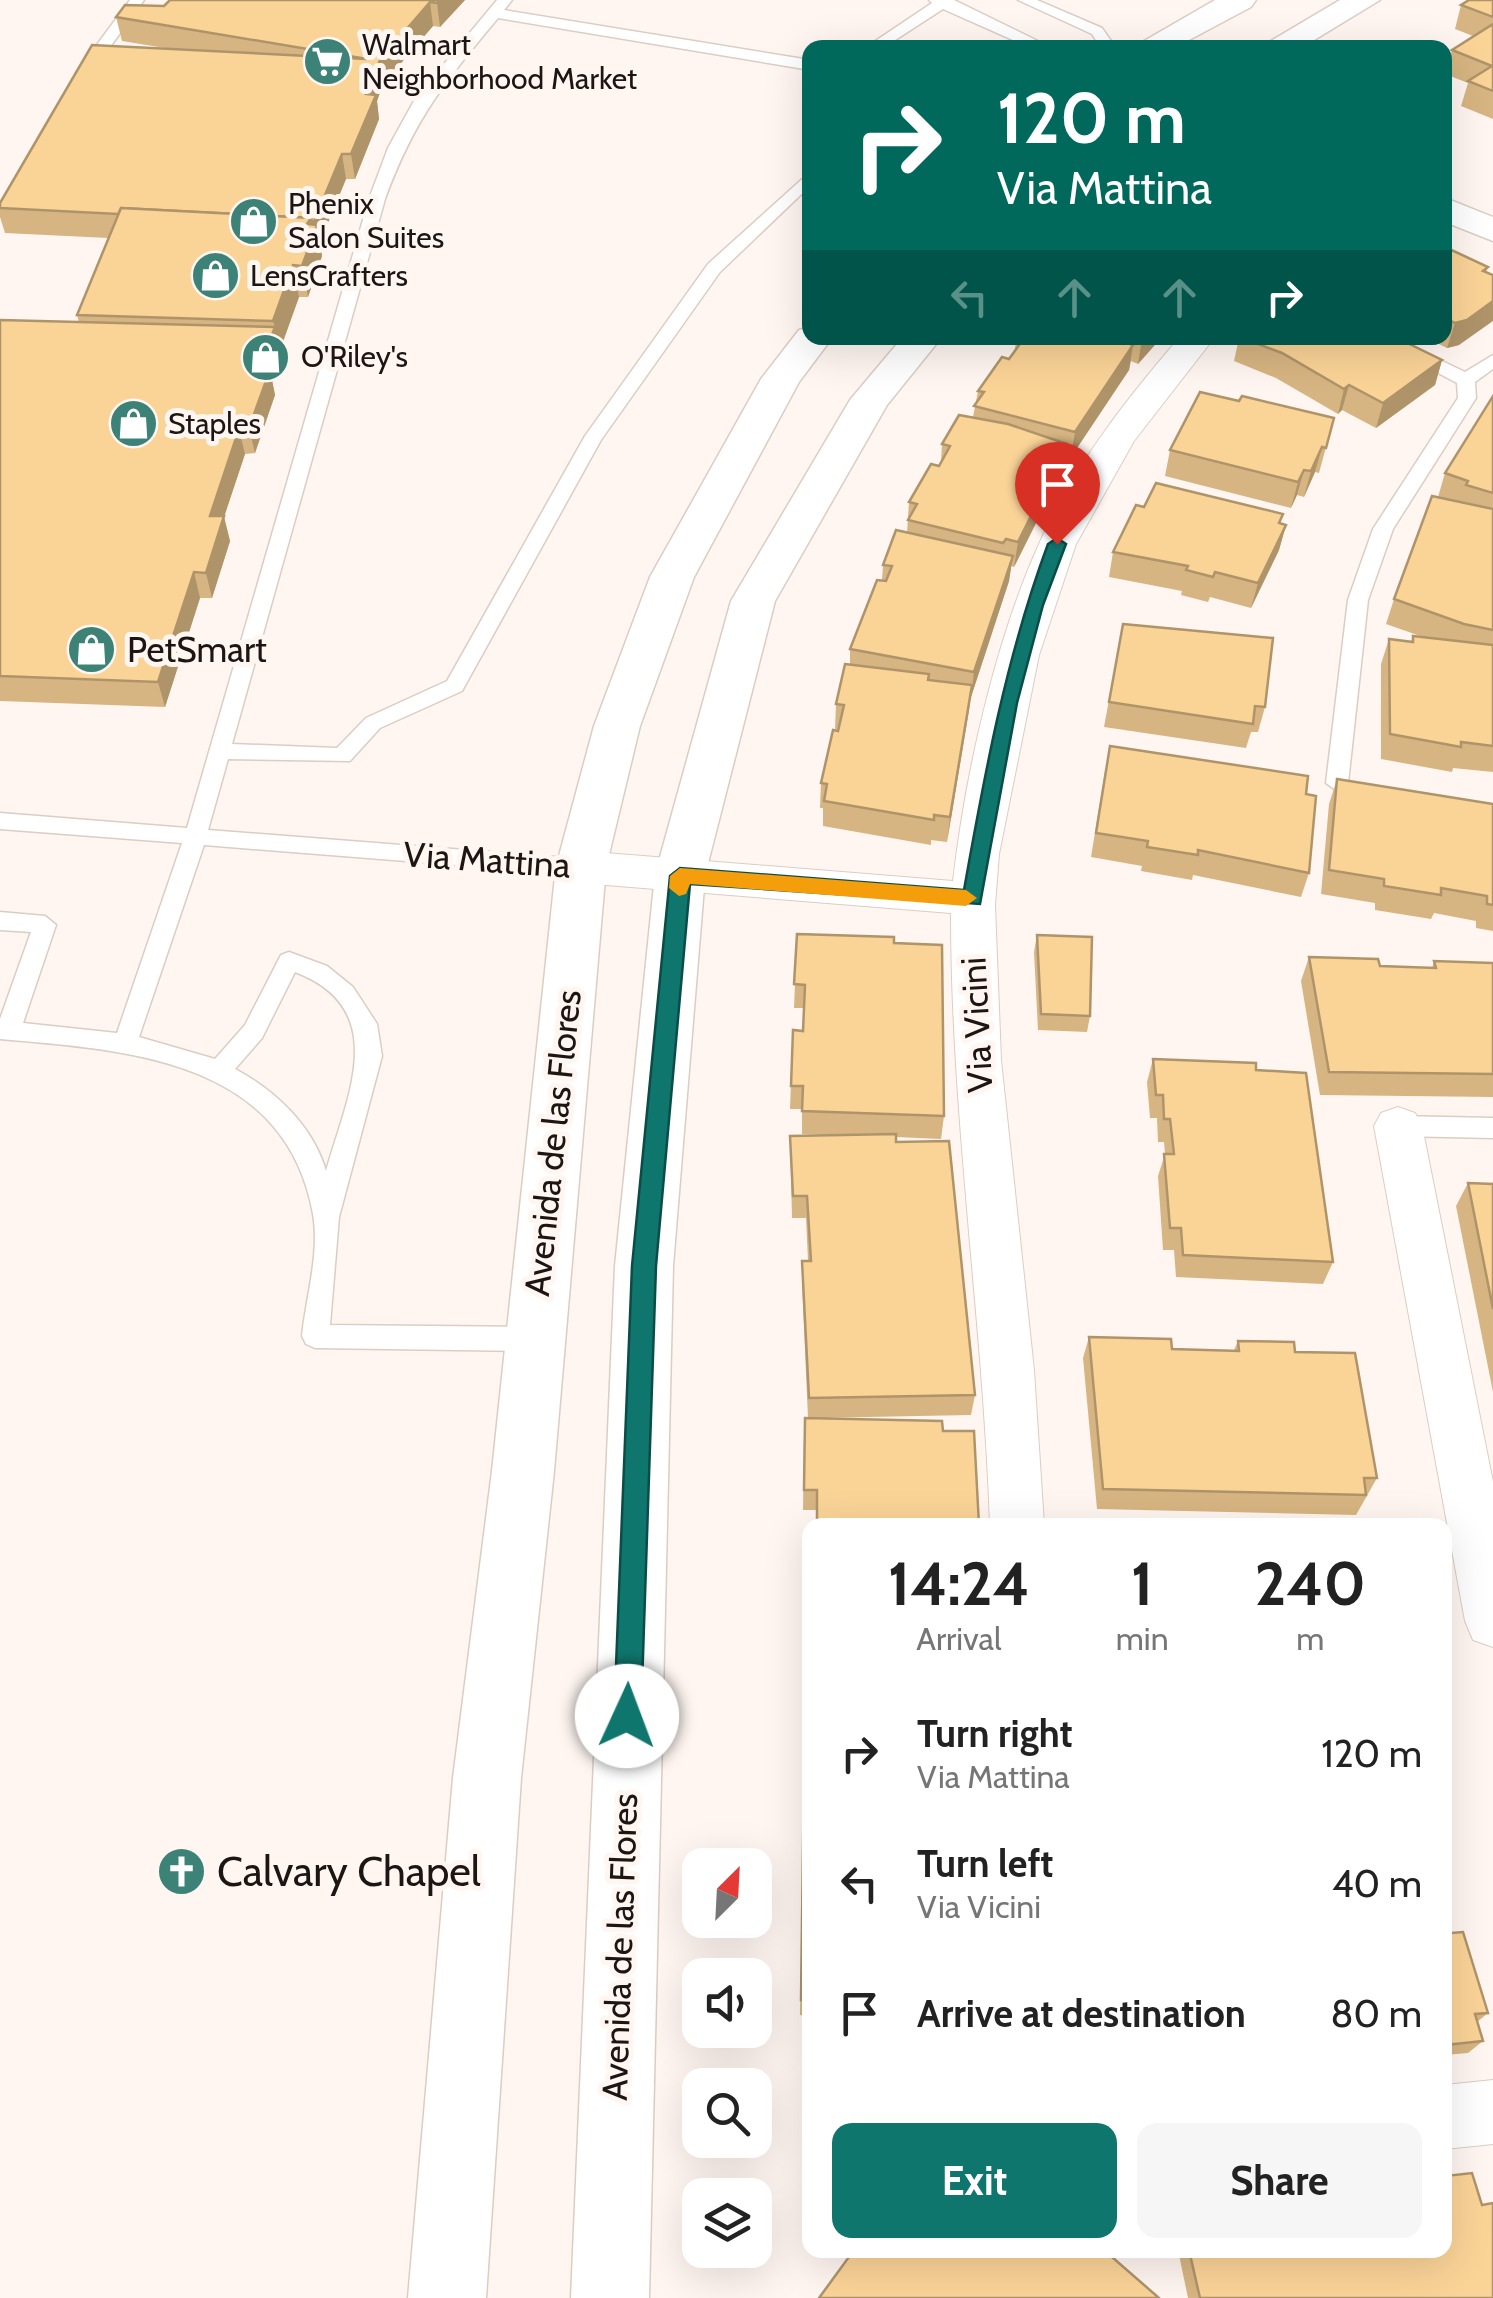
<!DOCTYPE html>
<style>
body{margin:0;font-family:Cabin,sans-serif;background:#f6f6f6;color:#222;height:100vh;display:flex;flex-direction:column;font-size:38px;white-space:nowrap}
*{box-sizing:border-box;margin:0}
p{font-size:32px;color:#767676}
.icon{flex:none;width:55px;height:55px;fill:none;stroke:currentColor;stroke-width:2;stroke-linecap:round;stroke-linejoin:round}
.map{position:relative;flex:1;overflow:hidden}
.drawer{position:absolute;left:802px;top:1518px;width:650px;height:740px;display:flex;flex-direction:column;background:#fff;border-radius:20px;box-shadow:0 10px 40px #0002}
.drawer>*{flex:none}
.banner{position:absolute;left:802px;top:40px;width:650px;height:305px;border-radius:20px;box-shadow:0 10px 40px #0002;background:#00695c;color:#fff;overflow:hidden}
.needle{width:65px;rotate:24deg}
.buttons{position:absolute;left:682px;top:1848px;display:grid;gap:20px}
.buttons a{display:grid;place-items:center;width:90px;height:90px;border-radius:20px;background:#fff;box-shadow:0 10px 40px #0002;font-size:50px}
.pin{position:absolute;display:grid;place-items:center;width:85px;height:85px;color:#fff;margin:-102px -42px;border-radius:50% 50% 50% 0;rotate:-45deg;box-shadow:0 0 10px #0007}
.pin .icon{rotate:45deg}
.me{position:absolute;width:110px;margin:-55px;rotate:2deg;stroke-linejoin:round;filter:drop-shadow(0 0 8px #0008)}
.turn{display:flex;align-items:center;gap:35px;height:210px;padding:0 30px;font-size:45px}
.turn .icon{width:130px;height:130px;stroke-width:2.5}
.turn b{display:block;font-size:70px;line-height:85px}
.lanes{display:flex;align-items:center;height:95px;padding:0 30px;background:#0003;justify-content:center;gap:50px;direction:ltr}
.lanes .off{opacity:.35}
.eta{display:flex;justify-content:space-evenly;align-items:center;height:170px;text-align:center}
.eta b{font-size:60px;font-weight:700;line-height:70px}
.button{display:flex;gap:20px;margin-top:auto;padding:20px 30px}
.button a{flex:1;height:115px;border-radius:20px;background:#0f766e;color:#fff;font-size:40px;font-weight:700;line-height:115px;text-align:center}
.button a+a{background:#f6f6f6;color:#222}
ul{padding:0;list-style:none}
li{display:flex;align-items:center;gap:30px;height:130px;padding:0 30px}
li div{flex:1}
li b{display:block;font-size:38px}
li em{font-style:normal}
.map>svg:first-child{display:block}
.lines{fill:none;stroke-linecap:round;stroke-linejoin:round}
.lane-casing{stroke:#dbcdc4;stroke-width:3}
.street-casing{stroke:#dbcdc4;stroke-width:2}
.secondary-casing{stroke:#dbcdc4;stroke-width:3}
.lane{fill:#fff;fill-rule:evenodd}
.street{fill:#fff;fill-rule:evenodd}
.secondary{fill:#fff;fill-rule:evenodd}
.wall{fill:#d7b582}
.shaded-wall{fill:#af946a}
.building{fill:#fad397;stroke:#af946a;stroke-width:2.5}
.route{fill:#0f766e;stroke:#0a4d48;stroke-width:2.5}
.slow{fill:#f59e0b}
.labels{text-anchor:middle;stroke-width:10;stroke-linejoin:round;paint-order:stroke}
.far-poi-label{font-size:30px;fill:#1b1613;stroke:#fff6f1;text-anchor:start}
.poi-label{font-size:35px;fill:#1b1613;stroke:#fff6f1;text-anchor:start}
.street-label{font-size:35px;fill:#1b1613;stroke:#fff6f1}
.near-poi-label{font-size:42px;fill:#1b1613;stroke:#fff6f1;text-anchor:start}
</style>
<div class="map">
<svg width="1493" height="2298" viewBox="0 0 1493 2298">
<rect width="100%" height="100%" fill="#fff6f1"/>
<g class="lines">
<defs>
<g id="lane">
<polygon points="130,0 144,0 89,76 79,76 76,73"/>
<path d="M497 0H512L504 10 810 60V70L498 18C444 83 415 118 385 199L232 744 337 748 366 718 447 681 585 436 708 264 810 172V186L720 272 601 440 462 691 380 728 350 761 228 759 208 830 581 859 592 867 581 875 204 845 139 1037 215 1059 245 1025 281 955 289 952 327 966 353 987 377 1024 382 1056 339 1217 330 1325 534 1327 543 1331 547 1339 543 1347 534 1351 315 1348 306 1344 302 1336C306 1297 320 1253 313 1214 285 1059 128 1050 0 1039V1019L31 932 0 930V912L45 916 56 925 23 1023 117 1033 182 843 0 829V813L187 828 369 199 388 148 415 99ZM295 972C393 1009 346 1099 326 1171 313 1126 275 1090 235 1069L262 1038Z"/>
<polygon points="929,0 954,0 1052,48 1031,48 943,9 883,48 865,48 932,3"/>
<polygon points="1018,0 1037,0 1102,28 1116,48 1101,48 1092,34"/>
<polygon points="1372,338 1394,338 1465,372 1493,355 1493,369 1475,382 1476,398 1393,529 1368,600 1348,783 1337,791 1326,783 1348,600 1373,529 1458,398 1457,383"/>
<polygon points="1398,1116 1493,1118 1493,1138 1398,1136 1389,1133 1386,1126 1389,1119"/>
</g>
<g id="street">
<path d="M1179 338H1214L1134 441 1076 544 1039 655 999 854 995 905 1001 1060 1034 1370 1044 1525H990C983 1320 951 1118 951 913L581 883 566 878 560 867 566 856 581 851 953 881C966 768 999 621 1051 519 1084 453 1131 394 1179 338Z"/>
<polygon points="1398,1107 1415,1113 1422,1126 1493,1482 1493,1647 1473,1640 1465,1621 1374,1126 1381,1113"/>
<polygon points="1493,2080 1493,2144 1445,2149 1445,2085"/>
</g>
<g id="secondary">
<polygon points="1215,0 1256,0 1251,7 1174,48 1132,48"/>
<polygon points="1340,0 1380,0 1301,48 1259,48"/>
<polygon points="1445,198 1493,217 1493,241 1445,222"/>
<polygon points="810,327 810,338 832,338 799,382 694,577 640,726 606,867 554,1471 521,1778 486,2298 408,2298 453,1778 492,1471 556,867 594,726 650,577 761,379 799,330"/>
<polygon points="902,338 941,338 887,405 775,601 705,875 673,1266 649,2298 571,2298 615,1266 655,875 731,601 850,400"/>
</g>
</defs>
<use href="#lane" class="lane-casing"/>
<use href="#street" class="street-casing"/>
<use href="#secondary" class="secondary-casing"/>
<use href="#lane" class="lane"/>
<use href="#street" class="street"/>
<use href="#secondary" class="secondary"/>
</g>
<g class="wall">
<polygon points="170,0 465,0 440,27 433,26 383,84 377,101 379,119 355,179 346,179 320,242 322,256 308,297 299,297 271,375 275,395 255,453 245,454 224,517 230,541 212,598 200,598 165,707 0,701 0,320 79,322 77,315 108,238 5,233 0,217 0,203 171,49 122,41 116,17 164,6"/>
<polygon points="1493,0 1493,119 1461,106 1468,83 1445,74 1452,50 1473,36 1455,29 1461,5"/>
<polygon points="1445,247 1488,267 1459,345 1447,348 1426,338 1445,338"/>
<polygon points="1017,338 1161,338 1138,364 1131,361 1129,370 1071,457 1065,456 1063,469 1014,567 1011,566 1009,581 971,697 970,697 947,842 931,840 931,845 823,826 823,808 820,808 821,783 839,729 835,729 836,704 850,665 850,649 882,580 883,565 907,533 909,502 939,466 941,462 942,444 973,417 978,391 1014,353"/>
<polygon points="1239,338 1397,338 1442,360 1435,385 1376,428 1342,410 1338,414 1276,378 1234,361"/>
<polygon points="1493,396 1493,772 1453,768 1452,772 1381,759 1381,664 1389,639 1411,642 1413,636 1423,637 1386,624 1394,599 1438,497 1445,473"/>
<polygon points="1239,401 1334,418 1319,473 1315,472 1304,497 1297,495 1291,508 1165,476 1170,450"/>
<polygon points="1144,507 1283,514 1280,523 1286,525 1279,550 1251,608 1210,597 1208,602 1181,595 1182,591 1109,577 1113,552"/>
<polygon points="1123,624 1265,707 1258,732 1251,732 1246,748 1104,727"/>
<polygon points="1105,771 1306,794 1309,873 1301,897 1193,875 1192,880 1141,871 1142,866 1091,857"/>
<polygon points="1337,779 1493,804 1493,931 1476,928 1476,921 1434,913 1431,919 1375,910 1375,903 1321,894 1329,804"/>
<polygon points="797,934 894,943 944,1116 941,1139 896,1137 896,1142 975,1395 971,1415 815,1418 943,1431 979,1525 816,1525 816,1510 803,1510 804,1438 808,1418 802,1283 802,1261 808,1261 806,1218 792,1218 790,1136 831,1135 802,1134 802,1109 790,1109 793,1030 803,1031 804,1008 794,1008"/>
<polygon points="1037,935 1090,1016 1087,1032 1038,1030 1034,952"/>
<polygon points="1309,957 1380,966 1432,968 1434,961 1493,963 1493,1097 1320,1095 1301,981"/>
<polygon points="1153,1059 1256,1070 1333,1262 1323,1284 1176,1277 1174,1250 1163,1250 1158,1176 1165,1154 1164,1142 1158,1142 1157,1118 1150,1118 1147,1082"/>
<polygon points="1493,1181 1493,1392 1456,1206 1468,1183 1492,1184"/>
<polygon points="1089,1337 1172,1349 1234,1350 1238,1341 1295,1352 1377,1478 1356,1515 1097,1509 1083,1358"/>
<polygon points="804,1538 810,1538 810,1689 802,1688"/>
<polygon points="805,1691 810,1691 810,2016 800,2015"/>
<polygon points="1445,1914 1451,1933 1488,2013 1477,2022 1483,2041 1468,2053 1445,2055"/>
<polygon points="1482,2205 1493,2298 1188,2298 1178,2250 1445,2250"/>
</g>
<g class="shaded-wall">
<polygon points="440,0 465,0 440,27 437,3"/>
<polygon points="430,2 433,26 383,84 377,101 379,119 355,179 351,154 366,94 380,60"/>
<polygon points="342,154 346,179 320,242 322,256 308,297 302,266 307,224 311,218 312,225"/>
<polygon points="293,265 299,297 271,375 275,395 255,453 249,428 258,370 275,327 273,321"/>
<polygon points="1493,301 1493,321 1459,345 1447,348 1455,323"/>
<polygon points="1143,338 1161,338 1138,364 1142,339"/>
<polygon points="1133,345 1129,370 1071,457 1075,432"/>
<polygon points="1442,360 1435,385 1376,428 1383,403"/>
<polygon points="1349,385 1342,410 1338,414 1344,389"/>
<polygon points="239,429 245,454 224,517 230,541 212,598 206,573 210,516"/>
<polygon points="1067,444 1063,469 1014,567 1018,542"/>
<polygon points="1322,447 1315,472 1304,497 1311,471"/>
<polygon points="1304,470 1297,495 1291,508 1298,482"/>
<polygon points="1286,525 1279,550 1251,608 1258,583"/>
<polygon points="1013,556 1009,581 971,697 974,672"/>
<polygon points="194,572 200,598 165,707 158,682"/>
<polygon points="972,685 969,710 947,842 950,817"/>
</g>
<g class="building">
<polygon points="170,0 440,0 437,3 430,2 380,60 366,94 376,95 351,154 342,154 313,224 311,218 121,208 118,214 0,208 0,203 92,45 367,59 116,17 125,5 164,6"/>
<polygon points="1469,0 1493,0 1493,17 1461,5"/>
<polygon points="1493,24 1493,91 1468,81 1492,66 1452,50"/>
<polygon points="121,208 311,218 307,224 317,225 302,266 293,265 273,321 77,315"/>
<polygon points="1445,247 1488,267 1483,271 1493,275 1493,301 1467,320 1455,323 1445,318"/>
<polygon points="0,320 275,327 258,370 270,370 249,428 239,429 210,516 224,516 206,573 194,572 158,682 0,676"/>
<polygon points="1017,338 1113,338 1133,345 1075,432 974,406 984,392 978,391 1002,357 1009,359 1022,341 1016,340"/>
<polygon points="1242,338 1397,338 1442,360 1383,403 1349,385 1344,389 1282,353"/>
<polygon points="1200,392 1239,401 1242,396 1334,418 1326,448 1322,447 1311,471 1304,470 1298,482 1170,450"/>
<polygon points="1493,396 1493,493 1466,485 1468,481 1445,473"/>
<polygon points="959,415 1008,424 1067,444 1018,542 1006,539 1003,543 908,520 917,504 909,502 931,464 939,466 950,446 942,444"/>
<polygon points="1156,483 1283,514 1279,523 1286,525 1258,583 1215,572 1213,577 1186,570 1188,566 1113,552 1136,505 1144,507"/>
<polygon points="1432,496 1493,509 1493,630 1464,624 1394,599"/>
<polygon points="896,530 1013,556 974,672 850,649 877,580 886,581 892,566 883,565"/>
<polygon points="1123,624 1273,638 1265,707 1255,706 1253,724 1109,702"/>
<polygon points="1413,636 1493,645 1493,746 1461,742 1461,747 1390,734 1389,639 1413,642"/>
<polygon points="845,664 929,674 928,680 972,685 950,817 934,815 934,820 824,801 827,784 821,783 833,730 838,731 844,705 836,704"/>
<polygon points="1110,746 1308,776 1306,794 1316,796 1309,873 1198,850 1198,855 1147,847 1148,841 1096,833"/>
<polygon points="1337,779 1493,804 1493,905 1487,904 1487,896 1441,888 1441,895 1384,886 1384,879 1329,870"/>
<polygon points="797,934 894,937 894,943 942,945 944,1116 802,1111 803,1086 791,1086 793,1030 803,1031 805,985 794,984"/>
<polygon points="1037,935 1092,937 1090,1016 1041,1014"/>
<polygon points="1309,957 1378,959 1380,966 1436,968 1434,961 1493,963 1493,1074 1329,1072"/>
<polygon points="1153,1059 1256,1063 1256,1070 1306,1073 1333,1262 1183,1255 1181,1228 1170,1228 1164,1154 1174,1154 1170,1119 1164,1119 1163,1095 1156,1095"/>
<polygon points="896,1134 896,1142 949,1141 975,1395 809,1398 802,1261 811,1261 807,1196 793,1196 790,1136"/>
<polygon points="1468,1183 1493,1184 1493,1309"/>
<polygon points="1089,1337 1171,1339 1172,1349 1239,1351 1238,1341 1294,1342 1295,1352 1355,1353 1377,1478 1364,1478 1366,1495 1103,1489"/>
<polygon points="805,1418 942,1421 943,1431 974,1431 979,1525 817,1525 817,1490 804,1490"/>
<rect x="804" y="1538" width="6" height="133"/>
<polygon points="805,1691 810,1691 810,2000 801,2000"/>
<polygon points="1445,1914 1451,1933 1463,1932 1488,2013 1475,2014 1483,2041 1445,2045"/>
<polygon points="1472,2173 1482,2205 1493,2203 1493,2298 1200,2298 1189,2250 1445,2250 1445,2176"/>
<polygon points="854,2250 1104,2250 1159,2298 819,2298"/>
</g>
<path class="route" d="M1057 538 1066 544 1043 605 1017 703 980 904 690 884 656 1266 641 1716 637 1725 627 1729 618 1725 614 1716 632 1266 670 876 680 868 964 890C985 772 1006 657 1048 544Z"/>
<polygon class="slow" points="680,868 966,890 977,898 966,906 690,884 686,894 679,896 669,888 670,876"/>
<defs>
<symbol id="supermarket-disc" viewBox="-11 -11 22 22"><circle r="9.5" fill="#3d8277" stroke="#fff6f1"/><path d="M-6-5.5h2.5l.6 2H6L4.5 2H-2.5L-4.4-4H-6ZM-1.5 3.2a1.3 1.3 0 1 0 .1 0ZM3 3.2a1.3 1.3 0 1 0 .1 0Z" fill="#fff"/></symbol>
<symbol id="shop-disc" viewBox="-11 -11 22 22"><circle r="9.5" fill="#3d8277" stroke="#fff6f1"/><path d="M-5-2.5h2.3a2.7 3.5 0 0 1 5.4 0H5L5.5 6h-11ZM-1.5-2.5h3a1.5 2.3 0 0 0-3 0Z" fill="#fff"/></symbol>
<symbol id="church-disc" viewBox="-11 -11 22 22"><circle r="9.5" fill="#3d8277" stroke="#fff6f1"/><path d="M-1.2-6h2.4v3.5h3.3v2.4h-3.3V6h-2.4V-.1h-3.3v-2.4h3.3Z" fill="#fff"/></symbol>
</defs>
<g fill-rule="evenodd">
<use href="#supermarket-disc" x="300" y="34" width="55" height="55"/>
<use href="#shop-disc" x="226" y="194" width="55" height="55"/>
<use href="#shop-disc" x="188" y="248" width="55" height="55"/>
<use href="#shop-disc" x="238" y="330" width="55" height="55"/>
<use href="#shop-disc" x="106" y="396" width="55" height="55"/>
<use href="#shop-disc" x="64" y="622" width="55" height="55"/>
<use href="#church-disc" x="154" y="1844" width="55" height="55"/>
</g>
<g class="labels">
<g class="far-poi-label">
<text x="362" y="55">Walmart<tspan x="362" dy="34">Neighborhood Market</tspan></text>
<text x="288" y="214">Phenix<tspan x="288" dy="34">Salon Suites</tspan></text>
<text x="250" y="286">LensCrafters</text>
<text x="301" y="367">O'Riley's</text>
<text x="168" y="434">Staples</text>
</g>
<g class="poi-label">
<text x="127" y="662">PetSmart</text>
</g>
<g class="street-label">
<text transform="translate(487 860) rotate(4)" y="12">Via Mattina</text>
<text transform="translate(977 1025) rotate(-93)" y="12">Via Vicini</text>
<text transform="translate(553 1143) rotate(-84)" y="12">Avenida de las Flores</text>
<text transform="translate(620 1947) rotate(-88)" y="12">Avenida de las Flores</text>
</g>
<g class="near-poi-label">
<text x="217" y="1886">Calvary Chapel</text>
</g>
</g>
</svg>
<div class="buttons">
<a><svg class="needle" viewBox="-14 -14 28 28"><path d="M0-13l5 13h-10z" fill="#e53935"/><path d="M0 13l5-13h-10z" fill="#767676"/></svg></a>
<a><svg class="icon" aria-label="sound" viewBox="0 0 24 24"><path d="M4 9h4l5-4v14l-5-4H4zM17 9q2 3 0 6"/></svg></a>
<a><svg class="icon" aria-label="search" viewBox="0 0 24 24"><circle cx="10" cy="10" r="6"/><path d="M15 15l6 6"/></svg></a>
<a><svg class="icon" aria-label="layers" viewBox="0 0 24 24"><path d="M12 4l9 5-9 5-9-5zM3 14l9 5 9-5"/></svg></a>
</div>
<div class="pin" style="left:1057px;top:544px;background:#d93025"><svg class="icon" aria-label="arrive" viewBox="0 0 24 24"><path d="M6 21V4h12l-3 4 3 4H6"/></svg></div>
<svg class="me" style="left:627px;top:1716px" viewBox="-20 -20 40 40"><circle r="19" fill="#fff"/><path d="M0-13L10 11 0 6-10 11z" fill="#0f766e"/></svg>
<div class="banner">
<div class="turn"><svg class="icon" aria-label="right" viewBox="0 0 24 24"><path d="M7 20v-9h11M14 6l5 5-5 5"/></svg><div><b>120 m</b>Via Mattina</div></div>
<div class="lanes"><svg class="icon off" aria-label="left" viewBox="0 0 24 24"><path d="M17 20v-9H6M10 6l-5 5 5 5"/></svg><svg class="icon off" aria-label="ahead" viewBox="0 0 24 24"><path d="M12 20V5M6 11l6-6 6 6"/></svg><svg class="icon off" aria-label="ahead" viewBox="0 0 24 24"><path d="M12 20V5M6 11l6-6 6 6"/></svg><svg class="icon" aria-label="right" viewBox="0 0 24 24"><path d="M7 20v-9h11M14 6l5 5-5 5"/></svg></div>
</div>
<section class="drawer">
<div class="eta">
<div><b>14:24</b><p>Arrival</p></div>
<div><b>1</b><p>min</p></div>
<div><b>240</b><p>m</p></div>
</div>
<ul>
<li><svg class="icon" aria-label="right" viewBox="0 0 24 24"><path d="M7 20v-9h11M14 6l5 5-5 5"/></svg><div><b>Turn right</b><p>Via Mattina</p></div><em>120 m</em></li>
<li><svg class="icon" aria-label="left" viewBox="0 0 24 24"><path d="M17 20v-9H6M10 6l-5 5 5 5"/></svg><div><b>Turn left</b><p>Via Vicini</p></div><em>40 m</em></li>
<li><svg class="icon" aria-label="arrive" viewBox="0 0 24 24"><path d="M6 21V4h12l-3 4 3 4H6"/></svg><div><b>Arrive at destination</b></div><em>80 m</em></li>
</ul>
<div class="button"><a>Exit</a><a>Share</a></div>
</section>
</div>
